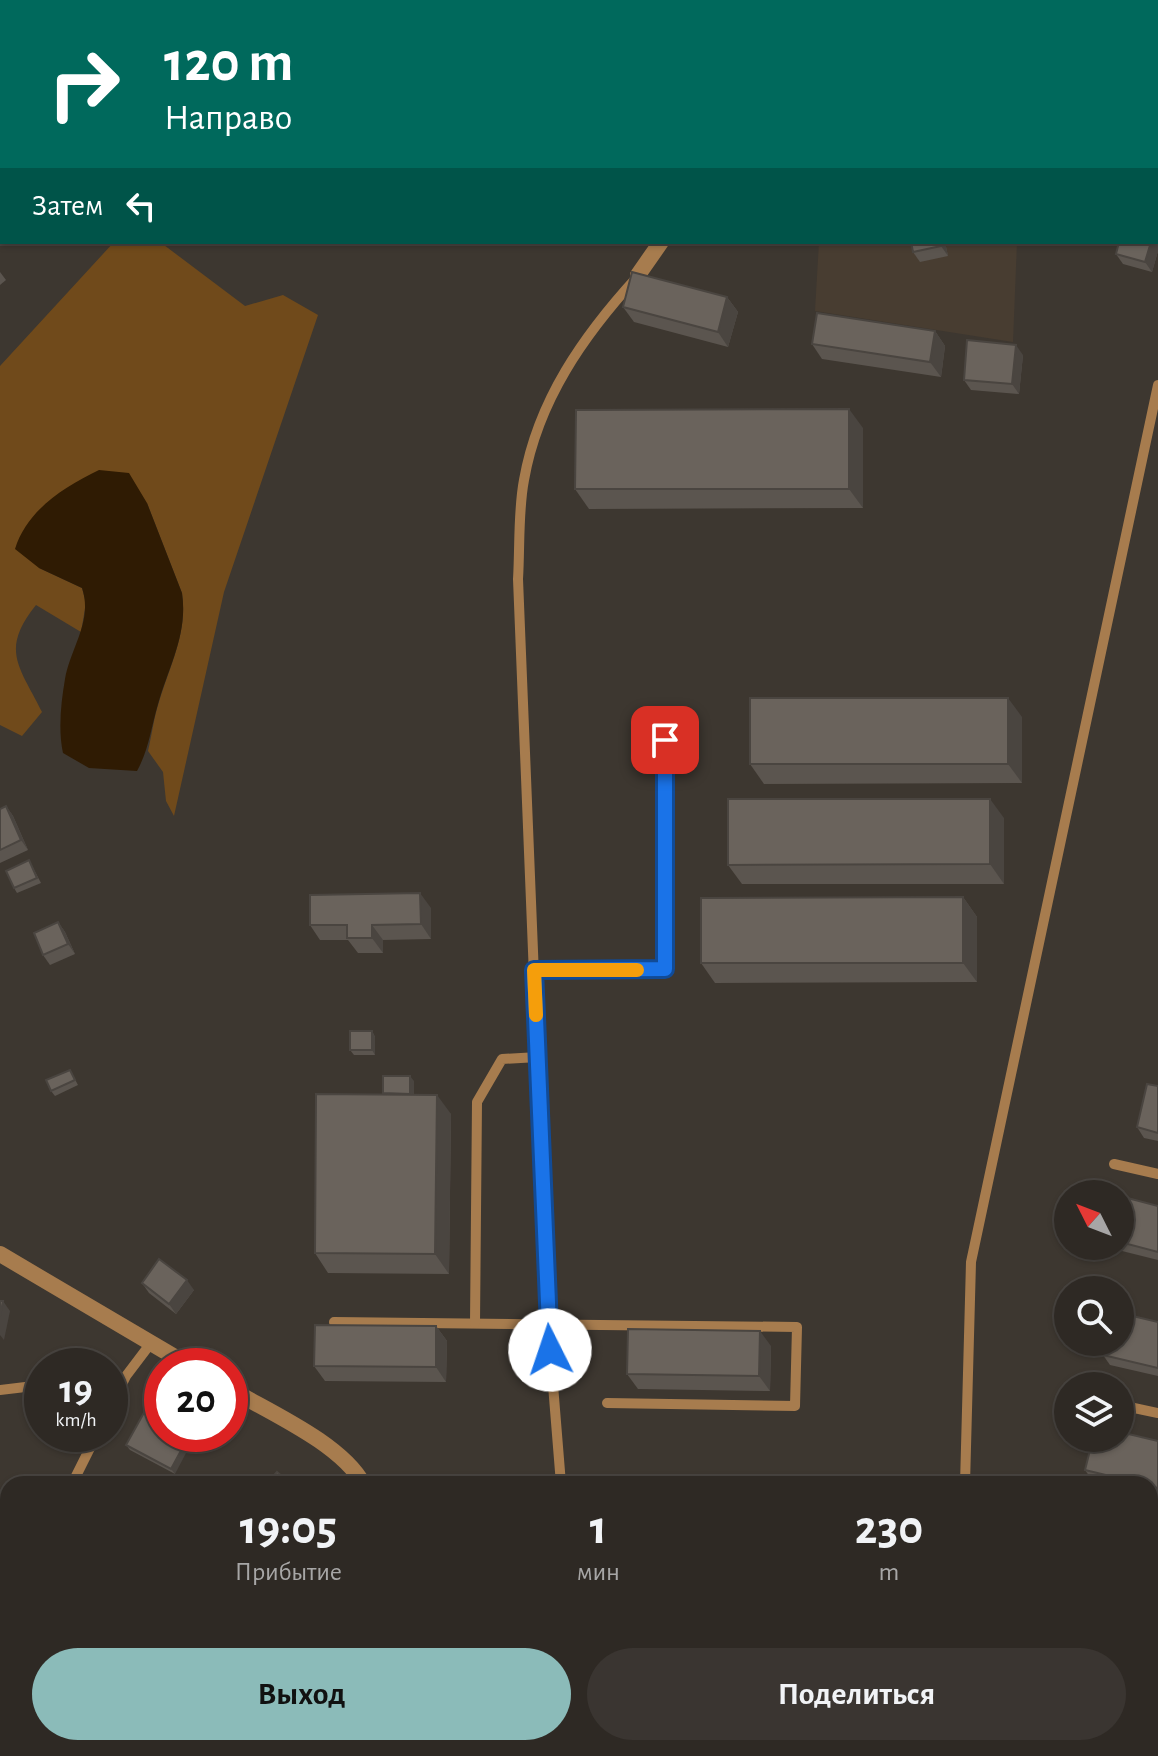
<!DOCTYPE html>
<html lang="ru">
<meta charset="utf-8">
<style>
body{margin:0;font-family:"Alegreya Sans",sans-serif;background:#3a3531;color:#f1f3f6;height:100vh;display:flex;flex-direction:column;font-size:30px;white-space:nowrap}
*{box-sizing:border-box;margin:0}
p{font-size:26px;color:#a7a6a6}
.icon{flex:none;width:44px;height:44px;fill:none;stroke:currentColor;stroke-width:2;stroke-linecap:round;stroke-linejoin:round}
.map{position:relative;flex:1;overflow:hidden}
.side{position:absolute;left:0px;top:1476px;width:1158px;height:280px;display:flex;flex-direction:column;background:#2e2924;border-radius:24px 24px 0 0;box-shadow:0 2px 6px #0004,0 0 0 2px #494541}
.side>*{flex:none}
.top-card{position:absolute;left:0px;top:0px;width:1158px;height:244px;box-shadow:0 2px 6px #0004,0 0 0 2px #494541;background:#00695c;color:#fff;overflow:hidden}
.needle{width:52px;rotate:312deg}
.tools{position:absolute;left:1054px;top:1180px;display:grid;gap:16px}
.tools a{display:grid;place-items:center;width:80px;height:80px;border-radius:50%;background:#2e2924;box-shadow:0 2px 6px #0004,0 0 0 2px #494541;font-size:40px}
.speed{position:absolute;left:24px;top:1348px;display:flex;gap:16px;font-size:40px;font-weight:700;text-align:center}
.speed>*{display:grid;place-content:center;width:104px;height:104px;border-radius:50%;background:#2e2924;box-shadow:0 2px 6px #0004,0 0 0 2px #494541;line-height:1}
.speed small{font-size:20px;font-weight:400}
.speed .limit{border:12px solid #d22;background:#fff;color:#111}
.pin{position:absolute;display:grid;place-items:center;width:68px;height:68px;color:#fff;margin:-34px;border-radius:16px;box-shadow:0 4px 12px #0006}
.me{position:absolute;width:88px;margin:-44px;rotate:356deg;stroke-linejoin:round;filter:drop-shadow(0 0 6px #0008)}
.turn{display:flex;align-items:center;gap:28px;height:168px;padding:0 32px;font-size:36px}
.turn .icon{width:104px;height:104px;stroke-width:2.5}
.turn b{display:block;font-size:56px;line-height:68px}
.then{display:flex;align-items:center;height:76px;padding:0 32px;background:#0003;gap:16px;font-size:30px}
.eta{display:flex;justify-content:space-evenly;align-items:center;height:136px;text-align:center}
.eta b{font-size:48px;font-weight:700;line-height:56px}
.action{display:flex;gap:16px;margin-top:auto;padding:16px 32px}
.action a{flex:1;height:92px;border-radius:48px;background:#8bbbb9;color:#111;font-size:32px;font-weight:700;line-height:92px;text-align:center}
.action a+a{background:#3a3531;color:#f1f3f6}
.map>svg:first-child{display:block}
.built{fill:#483d31}
.green{fill:#704a1b}
.water{fill:#2f1b03}
.lines{fill:none;stroke-linecap:round;stroke-linejoin:round}
.service{stroke:#a77c4e;stroke-width:10}
.minor{stroke:#a77c4e;stroke-width:16}
.tertiary{stroke:#a77c4e;stroke-width:16}
.wall{fill:#5b554f}
.shaded-wall{fill:#4a4540}
.building{fill:#6a635c;stroke:#4a4540;stroke-width:2}
.route-casing{stroke:#114b97;stroke-width:20}
.route{stroke:#1a73e8;stroke-width:14}
.slow{stroke:#f59e0b;stroke-width:14}
</style>
<div class="map">
<svg width="1158" height="1756" viewBox="0 0 1158 1756">
<rect width="100%" height="100%" fill="#3d3730"/>
<polygon class="built" points="819,242 1017,242 1013,342 815,311"/>
<path class="green" d="M114 242H160L245 306 283 295 318 315 224 592 174 816 166 801 163 772 148 751C152 734 154 717 159 702 170 665 188 632 182 593L147 503 39 568 82 588 86 603 81 632 36 605C0 650 19 666 42 712L22 736 0 725V366Z"/>
<path class="water" d="M99 470 129 473 147 503 182 593C188 634 169 666 158 704 151 728 149 749 137 771L89 768 63 753C58 730 61 702 65 679 71 647 93 621 82 588L39 568 15 549C27 510 64 487 99 470Z"/>
<g class="lines">
<g class="service">
<polyline points="1156,133 1158,134"/>
<polyline points="534,970 665,969 665,740"/>
<polyline points="1114,1164 1158,1174"/>
<polyline points="334,1322 797,1327 795,1406 607,1403"/>
<polyline points="475,1323 477,1102 502,1059 538,1057"/>
<polyline points="0,1390 42,1385"/>
<polyline points="1120,1405 1158,1413"/>
<polyline points="110,1408 126,1376 151,1343"/>
<polyline points="72,1484 97,1434"/>
<path d="M561 1484 548 1323 518 579C520 547 518 511 524 480 538 400 584 335 637 277"/>
<polyline points="965,1484 971,1262 1158,385"/>
<polyline points="0,1626 8,1611"/>
<polyline points="1150,1641 1158,1643"/>
<polyline points="1150,1698 1158,1694"/>
<polyline points="581,1748 582,1756"/>
<polyline points="313,1756 320,1748"/>
</g>
<g class="minor">
<polyline points="776,2 777,0"/>
<polyline points="638,275 661,242"/>
<polyline points="0,1254 190,1366"/>
<path d="M230 1389C269 1412 342 1444 363 1484"/>
<polyline points="0,1656 8,1661"/>
<polyline points="74,1748 79,1756"/>
<polyline points="421,1748 422,1756"/>
</g>
<g class="tertiary">
<polyline points="126,2 128,0"/>
<polyline points="0,123 2,121"/>
</g>
</g>
<g class="wall">
<polygon points="1156,238 1158,241 1158,251 1152,272 1123,264 1116,254"/>
<polygon points="911,242 945,242 948,256 920,262 913,252"/>
<polygon points="0,272 6,280 0,285"/>
<polygon points="727,297 738,312 728,347 634,322 623,307"/>
<polygon points="935,331 945,346 941,377 822,359 812,344"/>
<polygon points="1023,355 1019,394 971,390 964,380"/>
<polygon points="863,428 863,508 589,509 575,489"/>
<polygon points="1022,717 1022,783 764,784 750,764"/>
<polygon points="6,806 13,816 28,850 0,863 0,809"/>
<polygon points="1004,818 1004,884 742,884 728,865"/>
<polygon points="29,860 41,883 17,893 14,888"/>
<polygon points="963,897 977,917 977,982 715,983 701,963"/>
<polygon points="431,908 431,939 383,940 383,953 358,953 348,940 320,940 310,925"/>
<polygon points="58,922 65,932 75,954 50,965 43,955"/>
<polygon points="372,1031 375,1037 375,1055 354,1055 350,1050"/>
<polygon points="70,1070 78,1085 55,1096 51,1091"/>
<polygon points="414,1081 414,1094 451,1114 449,1274 328,1273 315,1253 384,1094"/>
<polygon points="1158,1086 1158,1141 1144,1138 1137,1127"/>
<polygon points="1120,1196 1158,1206 1158,1260 1106,1247 1105,1246 1120,1246"/>
<polygon points="142,1283 194,1290 176,1314 149,1293"/>
<polygon points="1158,1322 1158,1376 1110,1365 1103,1355"/>
<polygon points="436,1326 447,1341 446,1382 325,1381 314,1366"/>
<polygon points="771,1346 770,1391 638,1389 627,1374"/>
<polygon points="162,1394 175,1474 130,1450 126,1445"/>
<polygon points="1158,1441 1158,1496 1150,1494 1150,1484 1108,1484 1092,1480 1085,1470"/>
<polygon points="1150,1551 1158,1553 1158,1608 1150,1606"/>
</g>
<g class="shaded-wall">
<polygon points="728,0 743,0 742,2 728,2"/>
<polygon points="844,0 864,0 864,2 843,2"/>
<polygon points="949,0 965,0 964,2 948,2"/>
<polygon points="1156,238 1158,241 1158,251 1152,272 1145,262 1151,242 1156,242"/>
<polygon points="940,242 945,242 948,256 941,246"/>
<polygon points="727,297 738,312 728,347 718,332"/>
<polygon points="935,331 945,346 941,377 930,362"/>
<polygon points="1016,345 1023,355 1019,394 1012,384"/>
<polygon points="849,409 863,428 863,508 849,489"/>
<polygon points="1008,698 1022,717 1022,783 1008,764"/>
<polygon points="990,799 1004,818 1004,884 990,864"/>
<polygon points="6,806 13,816 28,850 21,840"/>
<polygon points="420,893 431,908 431,939 421,924"/>
<polygon points="963,897 977,917 977,982 963,963"/>
<polygon points="58,922 65,932 75,954 68,944"/>
<polygon points="372,925 383,940 383,953 372,938"/>
<polygon points="372,1031 375,1037 375,1055 372,1050"/>
<polygon points="410,1076 414,1081 414,1099 410,1094"/>
<polygon points="437,1095 451,1114 449,1274 435,1254"/>
<polygon points="187,1280 194,1290 176,1314 169,1304"/>
<polygon points="3,1301 10,1311 4,1340 0,1335 0,1316"/>
<polygon points="436,1326 447,1341 446,1382 436,1367"/>
<polygon points="760,1331 771,1346 770,1391 759,1376"/>
<polygon points="190,1434 196,1434 175,1474 171,1469"/>
<polygon points="893,1748 908,1748 907,1756 893,1756"/>
</g>
<g class="building">
<polygon points="0,0 10,0 12,2 2,2 2,26 0,24"/>
<polygon points="184,0 197,0 199,2 183,2"/>
<polygon points="251,0 287,0 285,2 253,2"/>
<polygon points="632,0 728,0 728,2 631,2"/>
<polygon points="790,0 844,0 843,2 789,2"/>
<polygon points="905,0 949,0 948,2 904,2"/>
<polygon points="1148,0 1158,0 1158,12 1156,11 1156,2 1147,2"/>
<polygon points="911,242 940,242 941,246 913,252"/>
<polygon points="1119,242 1151,242 1145,262 1116,254"/>
<polygon points="632,272 727,297 718,332 623,307"/>
<polygon points="817,313 935,331 930,362 812,344"/>
<polygon points="967,340 1016,345 1012,384 964,380"/>
<polygon points="849,409 849,489 575,489 576,410"/>
<rect x="750" y="698" width="258" height="66"/>
<polygon points="728,799 990,799 990,864 728,865"/>
<polygon points="6,806 21,840 0,850 0,809"/>
<polygon points="29,860 37,878 14,888 6,871"/>
<polygon points="420,893 421,924 372,925 372,938 347,938 347,925 310,925 310,895"/>
<polygon points="963,897 963,963 701,963 701,898"/>
<polygon points="58,922 68,944 43,955 34,933"/>
<rect x="350" y="1031" width="22" height="19"/>
<polygon points="70,1070 75,1080 51,1091 46,1080"/>
<polygon points="383,1076 410,1076 410,1094 383,1093"/>
<polygon points="1147,1084 1158,1086 1158,1133 1137,1127"/>
<polygon points="316,1094 437,1095 435,1254 315,1253"/>
<polygon points="1120,1196 1158,1206 1158,1252 1120,1242"/>
<polygon points="159,1259 187,1280 169,1304 142,1283"/>
<polygon points="0,1301 3,1301 0,1316"/>
<polygon points="1120,1313 1158,1322 1158,1368 1103,1355 1106,1342 1120,1342"/>
<polygon points="315,1325 436,1326 436,1367 314,1366"/>
<polygon points="628,1329 760,1331 759,1376 627,1374"/>
<polygon points="156,1391 162,1394 162,1434 190,1434 171,1469 126,1445"/>
<polygon points="1120,1432 1158,1441 1158,1488 1150,1486 1150,1484 1143,1484 1085,1470 1093,1438 1120,1438"/>
<polygon points="277,1472 291,1484 266,1484"/>
<polygon points="1150,1551 1158,1553 1158,1599 1150,1598"/>
<polygon points="1158,1724 1158,1756 1092,1756 1109,1748 1150,1748 1150,1728"/>
<polygon points="160,1748 185,1748 194,1756 152,1756"/>
<rect x="734" y="1748" width="159" height="8"/>
</g>
<g class="lines">
<defs>
<polyline id="route" points="550,1350 534,970 665,969 665,740"/>
</defs>
<use href="#route" class="route-casing"/>
<use href="#route" class="route"/>
<polyline class="slow" points="536,1015 534,970 637,970"/>
</g>
</svg>
<div class="tools">
<a><svg class="needle" viewBox="-14 -14 28 28"><path d="M0-13l5 13h-10z" fill="#e53935"/><path d="M0 13l5-13h-10z" fill="#a7a6a6"/></svg></a>
<a><svg class="icon" aria-label="search" viewBox="0 0 24 24"><circle cx="10" cy="10" r="6"/><path d="M15 15l6 6"/></svg></a>
<a><svg class="icon" aria-label="layers" viewBox="0 0 24 24"><path d="M12 4l9 5-9 5-9-5zM3 14l9 5 9-5"/></svg></a>
</div>
<div class="speed"><div>19<small>km/h</small></div><div class="limit">20</div></div>
<div class="pin" style="left:665px;top:740px;background:#d93025"><svg class="icon" aria-label="arrive" viewBox="0 0 24 24"><path d="M6 21V4h12l-3 4 3 4H6"/></svg></div>
<svg class="me" style="left:550px;top:1350px" viewBox="-20 -20 40 40"><circle r="19" fill="#fff"/><path d="M0-13L10 11 0 6-10 11z" fill="#1a73e8"/></svg>
<div class="top-card">
<div class="turn"><svg class="icon" aria-label="right" viewBox="0 0 24 24"><path d="M7 20v-9h11M14 6l5 5-5 5"/></svg><div><b>120 m</b>Направо</div></div>
<div class="then">Затем<svg class="icon" aria-label="left" viewBox="0 0 24 24"><path d="M17 20v-9H6M10 6l-5 5 5 5"/></svg></div>
</div>
<section class="side">
<div class="eta">
<div><b>19:05</b><p>Прибытие</p></div>
<div><b>1</b><p>мин</p></div>
<div><b>230</b><p>m</p></div>
</div>
<div class="action"><a>Выход</a><a>Поделиться</a></div>
</section>
</div>
